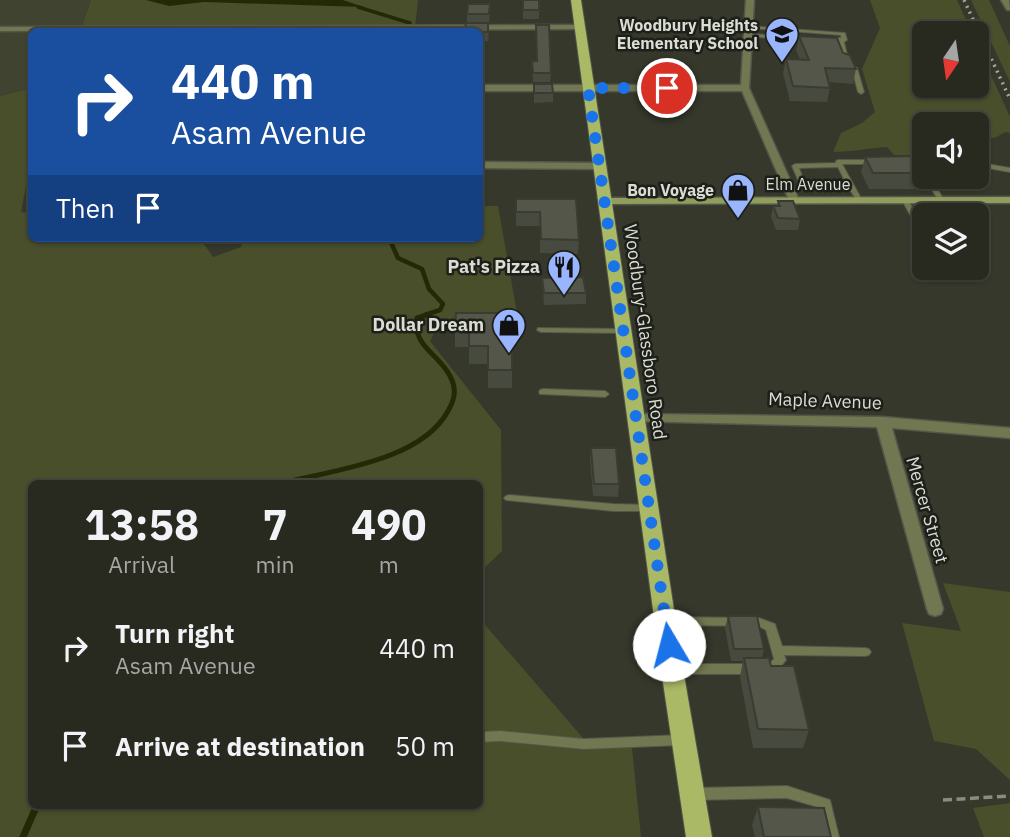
<!DOCTYPE html>
<style>
body{margin:0;font-family:"IBM Plex Sans",sans-serif;background:#303229;color:#f1f3f6;height:100vh;display:flex;flex-direction:column;font-size:26px;white-space:nowrap}
*{box-sizing:border-box;margin:0}
p{font-size:23px;color:#a5a7a5}
.icon{flex:none;width:38px;height:38px;fill:none;stroke:currentColor;stroke-width:2;stroke-linecap:round;stroke-linejoin:round}
.map{position:relative;flex:1;overflow:hidden}
.side{position:absolute;left:28px;top:480px;width:455px;height:329px;display:flex;flex-direction:column;background:#282a20;border-radius:10px;box-shadow:0 2px 5px #0004,0 0 0 2px #44463e}
.side>*{flex:none}
.banner{position:absolute;left:28px;top:28px;width:455px;height:214px;border-radius:10px;box-shadow:0 2px 5px #0004,0 0 0 2px #44463e;background:#1a4fa0;color:#fff;overflow:hidden}
.needle{width:46px;rotate:193deg}
.buttons{position:absolute;left:912px;top:21px;display:grid;gap:14px}
.buttons a{display:grid;place-items:center;width:77px;height:77px;border-radius:10px;background:#282a20;box-shadow:0 2px 5px #0004,0 0 0 2px #44463e;font-size:35px}
.pin{position:absolute;display:grid;place-items:center;width:60px;height:60px;color:#fff;margin:-30px;border:4px solid #fff;border-radius:50%;box-shadow:0 2px 7px #0007}
.me{position:absolute;width:77px;margin:-38px;rotate:352deg;stroke-linejoin:round;filter:drop-shadow(0 0 5px #0008)}
.turn{display:flex;align-items:center;gap:24px;height:147px;padding:0 28px;font-size:32px}
.turn .icon{width:91px;height:91px;stroke-width:2.5}
.turn b{display:block;font-size:49px;line-height:60px}
.then{display:flex;align-items:center;height:66px;padding:0 28px;background:#0003;gap:14px;font-size:26px}
.eta{display:flex;justify-content:space-evenly;align-items:center;height:119px;text-align:center}
.eta b{font-size:42px;font-weight:700;line-height:49px}
ul{padding:0;list-style:none}
li{display:flex;align-items:center;gap:21px;height:98px;padding:0 28px}
li div{flex:1}
li b{display:block;font-size:26px}
li em{font-style:normal}
.map>svg:first-child{display:block}
.built{fill:#3f4330}
.green{fill:#484f2a}
.water{fill:#242905}
.lines{fill:none;stroke-linecap:round;stroke-linejoin:round}
.stream-far3{stroke:#242905;stroke-width:3.5}
.stream-far2{stroke:#242905;stroke-width:4.5}
.stream-far1{stroke:#242905;stroke-width:5}
.stream{stroke:#242905;stroke-width:7}
.service-casing{stroke:#53564a;stroke-width:2}
.minor-casing{stroke:#53564a;stroke-width:3}
.secondary-casing{stroke:#53564a;stroke-width:3}
.primary-casing{stroke:#53564a;stroke-width:2}
.path{stroke:#898c81;stroke-width:3.5;stroke-dasharray:9 4.5;stroke-linecap:butt}
.service{fill:#717851;fill-rule:evenodd}
.minor{fill:#717851;fill-rule:evenodd}
.secondary{fill:#919d5d;fill-rule:evenodd}
.primary{fill:#aab965;fill-rule:evenodd}
.rail{stroke:#a3a69c;stroke-width:3.5;stroke-dasharray:2 4.5;stroke-linecap:butt}
.wall{fill:#474a3e}
.building{fill:#535648;stroke:#3a3c32;stroke-width:2}
.route{stroke:#1a73e8;stroke-width:12;stroke-dasharray:0 21.6}
.labels{text-anchor:middle;stroke-width:5;stroke-linejoin:round;paint-order:stroke}
.far-poi-label{font-size:16px;font-weight:bold;fill:#dbddd5;stroke:#1d1f19;text-anchor:end}
.far-street-label{font-size:16px;fill:#dbddd5;stroke:#1d1f19}
.poi-label{font-size:18px;font-weight:bold;fill:#dbddd5;stroke:#1d1f19;text-anchor:end}
.street-label{font-size:18px;fill:#dbddd5;stroke:#1d1f19}
</style>
<div class="map">
<svg width="1010" height="837" viewBox="0 0 1010 837">
<rect width="100%" height="100%" fill="#35382b"/>
<polygon class="built" points="0,0 91,0 81,27 206,27 203,32 32,32 31,88 0,96"/>
<g class="green">
<polygon points="91,0 418,0 415,28 436,29 436,31 203,32 206,28 81,28"/>
<path d="M870 0H957L972 33H924V86H976L977 44 1010 117V133L1006 132 994 138 977 139 976 124H924V149L911 148V155H894L887 147C868 148 852 152 833 152L841 133 862 123 875 112 862 69 880 28Z"/>
<polygon points="971,0 989,0 1010,46 1010,82"/>
<polygon points="31,88 31,160 21,212 31,213 32,238 200,238 213,257 241,247 244,238 480,238 480,206 498,206 517,313 437,327 430,341 501,430 502,551 480,572 480,483 32,483 32,805 480,805 480,619 583,738 631,738 641,837 0,837 0,96"/>
<polygon points="943,583 1010,592 1010,780 976,749 934,741 902,623 961,631"/>
<polygon points="1010,803 1010,837 984,837 973,808"/>
</g>
<polygon class="water" points="146,0 343,0 364,7 204,2 169,6"/>
<g class="lines">
<polyline class="stream-far3" points="358,7 410,23"/>
<polyline class="stream-far2" points="389,238 398,258 422,269 429,289 443,304 440,310 425,315"/>
<path class="stream-far1" d="M283 483C333 470 421 461 448 411 455 399 457 389 450 376 439 354 412 346 417 318L430 314"/>
<polyline class="stream" points="23,837 37,805"/>
<defs>
<g id="service">
<polygon points="749,26 845,33 847,40 844,42 849,63 857,68 864,92 861,94 858,92 852,69 844,64 839,42 827,42 824,40 827,38 841,38 841,35 747,28 747,27"/>
<polygon points="748,34 809,37 812,39 809,41 746,36 746,35"/>
<path d="M838 160H873L876 162 873 164H842L862 200 861 201H857L847 185 800 184 792 166 795 164 836 163V161ZM838 167 845 181H804L799 168Z"/>
<polygon points="976,162 1010,168 1010,172 976,166"/>
<polygon points="924,177 930,177 944,200 941,202 945,215 939,215 934,200 937,198"/>
<polygon points="905,198 908,200 918,218 924,220 924,224 913,220 902,200"/>
<polygon points="538,328 623,329 627,331 623,333 541,332 537,330"/>
<polygon points="543,389 605,391 609,394 605,397 540,394 539,392 540,390"/>
<polygon points="509,495 613,504 650,505 653,506 655,508 653,510 650,511 613,511 506,500 504,498 506,496"/>
<polygon points="666,617 759,618 775,624 782,646 865,648 869,649 871,652 869,655 865,656 784,655 786,660 776,672 772,674 761,672 759,669 761,666 769,664 774,659 766,630 758,626 666,625 662,624 661,621 662,618"/>
<polygon points="672,664 751,664 755,666 757,669 755,672 751,674 672,674 668,672 666,669 668,666"/>
<polygon points="500,731 584,739 682,735 686,736 688,740 686,744 682,745 584,749 500,741 480,742 480,732"/>
<polygon points="787,786 830,800 839,837 827,837 821,808 787,798 694,800 690,798 688,794 690,790 694,788"/>
</g>
<g id="minor">
<polygon points="746,0 754,0 749,88 799,200 798,202 790,202 789,200 742,91 480,91 480,85 741,85"/>
<polygon points="1001,0 1009,0 1010,10 1007,10"/>
<polygon points="582,25 582,29 579,29 0,31 0,27"/>
<polygon points="480,162 601,163 606,166 601,169 480,168"/>
<polygon points="637,414 883,417 1010,428 1010,438 892,428 943,609 941,614 935,616 929,614 927,609 877,427 632,421 630,418"/>
</g>
<polygon id="secondary" points="1010,197 1010,203 606,204 601,201 606,198"/>
<polygon id="primary" points="571,0 581,0 683,669 712,837 686,837 661,669"/>
</defs>
<use href="#service" class="service-casing"/>
<use href="#minor" class="minor-casing"/>
<use href="#secondary" class="secondary-casing"/>
<use href="#primary" class="primary-casing"/>
<polyline class="path" points="943,800 1010,796"/>
<use href="#service" class="service"/>
<use href="#minor" class="minor"/>
<use href="#secondary" class="secondary"/>
<use href="#primary" class="primary"/>
<polyline class="rail" points="964,0 1010,99"/>
</g>
<g class="wall">
<rect x="523" y="0" width="16" height="19"/>
<polygon points="490,13 489,23 467,23 467,14"/>
<polygon points="480,32 489,32 488,41 480,41"/>
<polygon points="799,36 843,53 856,69 853,84 829,82 830,88 827,102 790,101 783,73 786,59 800,59 796,50"/>
<polygon points="32,56 32,76 31,76 27,62"/>
<polygon points="532,61 551,73 550,82 533,82"/>
<polygon points="534,84 553,93 553,102 534,103"/>
<polygon points="865,157 924,163 924,177 929,177 925,189 869,189 861,172"/>
<polygon points="976,159 991,174 987,185 961,185 955,177 976,177"/>
<polygon points="516,199 576,199 579,240 578,254 540,253 540,226 516,226"/>
<polygon points="778,201 800,219 798,230 776,230 771,217 773,206 777,206"/>
<polygon points="542,278 586,293 586,304 544,305"/>
<polygon points="512,313 512,388 488,388 488,364 469,364 469,347 455,347 455,329"/>
<polygon points="591,448 619,484 618,497 593,496 590,460"/>
<polygon points="728,616 764,649 762,658 771,666 809,730 803,748 753,748 740,677 743,661 731,661 725,628"/>
<polygon points="758,807 831,837 755,837 752,825"/>
</g>
<g class="building">
<rect x="523" y="0" width="16" height="10"/>
<polygon points="468,4 490,4 489,14 467,14"/>
<polygon points="466,23 488,23 488,32 464,32"/>
<polygon points="536,25 549,25 551,73 533,73 532,61 537,61"/>
<polygon points="799,36 837,38 843,53 850,55 856,69 825,68 830,88 793,86 786,59 809,60"/>
<polygon points="534,84 552,84 553,93 534,93"/>
<polygon points="919,156 924,163 924,173 873,173 865,157"/>
<polygon points="976,159 979,159 991,174 976,174"/>
<polygon points="516,199 576,199 579,240 541,239 540,212 516,212"/>
<polygon points="778,201 793,201 800,219 778,218 773,206 780,206"/>
<polygon points="583,277 586,293 544,293 542,278"/>
<polygon points="456,313 512,313 512,370 488,370 488,346 469,346 469,329 455,329"/>
<polygon points="591,448 616,448 619,484 594,484"/>
<polygon points="728,616 757,616 764,649 734,649"/>
<polygon points="744,658 769,658 771,666 794,666 809,730 758,729"/>
<polygon points="758,807 824,808 831,837 764,837"/>
</g>
<g class="lines">
<polyline class="route" points="667,88 588,88 669,645"/>
</g>
<defs>
<symbol id="school-pin" viewBox="-11 -11 22 30"><path d="M0 17L-7.5 6A9.5 9.5 0 1 1 7.5 6Z" fill="#99b5fd" stroke="#1d1f19"/><path d="M0-5L7-2L0 1L-7-2ZM-4 1L0 2.5L4 1V4Q0 6-4 4Z" fill="#111"/></symbol>
<symbol id="shop-pin" viewBox="-11 -11 22 30"><path d="M0 17L-7.5 6A9.5 9.5 0 1 1 7.5 6Z" fill="#99b5fd" stroke="#1d1f19"/><path d="M-5-2.5h2.3a2.7 3.5 0 0 1 5.4 0H5L5.5 6h-11ZM-1.5-2.5h3a1.5 2.3 0 0 0-3 0Z" fill="#111"/></symbol>
<symbol id="restaurant-pin" viewBox="-11 -11 22 30"><path d="M0 17L-7.5 6A9.5 9.5 0 1 1 7.5 6Z" fill="#99b5fd" stroke="#1d1f19"/><path d="M-5-6h1v4h1v-4h1v4h1v-4h1v5L-1.5 .5V6h-2V.5L-5-1ZM5-6V6H3V1.5H1.5Q1.5-4 5-6Z" fill="#111"/></symbol>
</defs>
<g fill-rule="evenodd">
<use href="#school-pin" x="763" y="15" width="38" height="52"/>
<use href="#shop-pin" x="719" y="171" width="38" height="52"/>
<use href="#restaurant-pin" x="545" y="248" width="38" height="52"/>
<use href="#shop-pin" x="490" y="306" width="38" height="52"/>
</g>
<g class="labels">
<g class="far-poi-label">
<text x="758" y="31">Woodbury Heights<tspan x="758" dy="18">Elementary School</tspan></text>
<text x="714" y="196">Bon Voyage</text>
</g>
<g class="far-street-label">
<text x="808" y="190">Elm Avenue</text>
</g>
<g class="poi-label">
<text x="540" y="273">Pat's Pizza</text>
<text x="484" y="331">Dollar Dream</text>
</g>
<g class="street-label">
<text transform="translate(645 332) rotate(82)" y="6">Woodbury-Glassboro Road</text>
<text transform="translate(825 401) rotate(2)" y="6">Maple Avenue</text>
<text transform="translate(927 510) rotate(74)" y="6">Mercer Street</text>
</g>
</g>
</svg>
<div class="buttons">
<a><svg class="needle" viewBox="-14 -14 28 28"><path d="M0-13l5 13h-10z" fill="#e53935"/><path d="M0 13l5-13h-10z" fill="#a5a7a5"/></svg></a>
<a><svg class="icon" aria-label="sound" viewBox="0 0 24 24"><path d="M4 9h4l5-4v14l-5-4H4zM17 9q2 3 0 6"/></svg></a>
<a><svg class="icon" aria-label="layers" viewBox="0 0 24 24"><path d="M12 4l9 5-9 5-9-5zM3 14l9 5 9-5"/></svg></a>
</div>
<div class="pin" style="left:667px;top:88px;background:#d93025"><svg class="icon" aria-label="arrive" viewBox="0 0 24 24"><path d="M6 21V4h12l-3 4 3 4H6"/></svg></div>
<svg class="me" style="left:669px;top:645px" viewBox="-20 -20 40 40"><circle r="19" fill="#fff"/><path d="M0-13L10 11 0 6-10 11z" fill="#1a73e8"/></svg>
<div class="banner">
<div class="turn"><svg class="icon" aria-label="right" viewBox="0 0 24 24"><path d="M7 20v-9h11M14 6l5 5-5 5"/></svg><div><b>440 m</b>Asam Avenue</div></div>
<div class="then">Then<svg class="icon" aria-label="arrive" viewBox="0 0 24 24"><path d="M6 21V4h12l-3 4 3 4H6"/></svg></div>
</div>
<section class="side">
<div class="eta">
<div><b>13:58</b><p>Arrival</p></div>
<div><b>7</b><p>min</p></div>
<div><b>490</b><p>m</p></div>
</div>
<ul>
<li><svg class="icon" aria-label="right" viewBox="0 0 24 24"><path d="M7 20v-9h11M14 6l5 5-5 5"/></svg><div><b>Turn right</b><p>Asam Avenue</p></div><em>440 m</em></li>
<li><svg class="icon" aria-label="arrive" viewBox="0 0 24 24"><path d="M6 21V4h12l-3 4 3 4H6"/></svg><div><b>Arrive at destination</b></div><em>50 m</em></li>
</ul>
</section>
</div>
